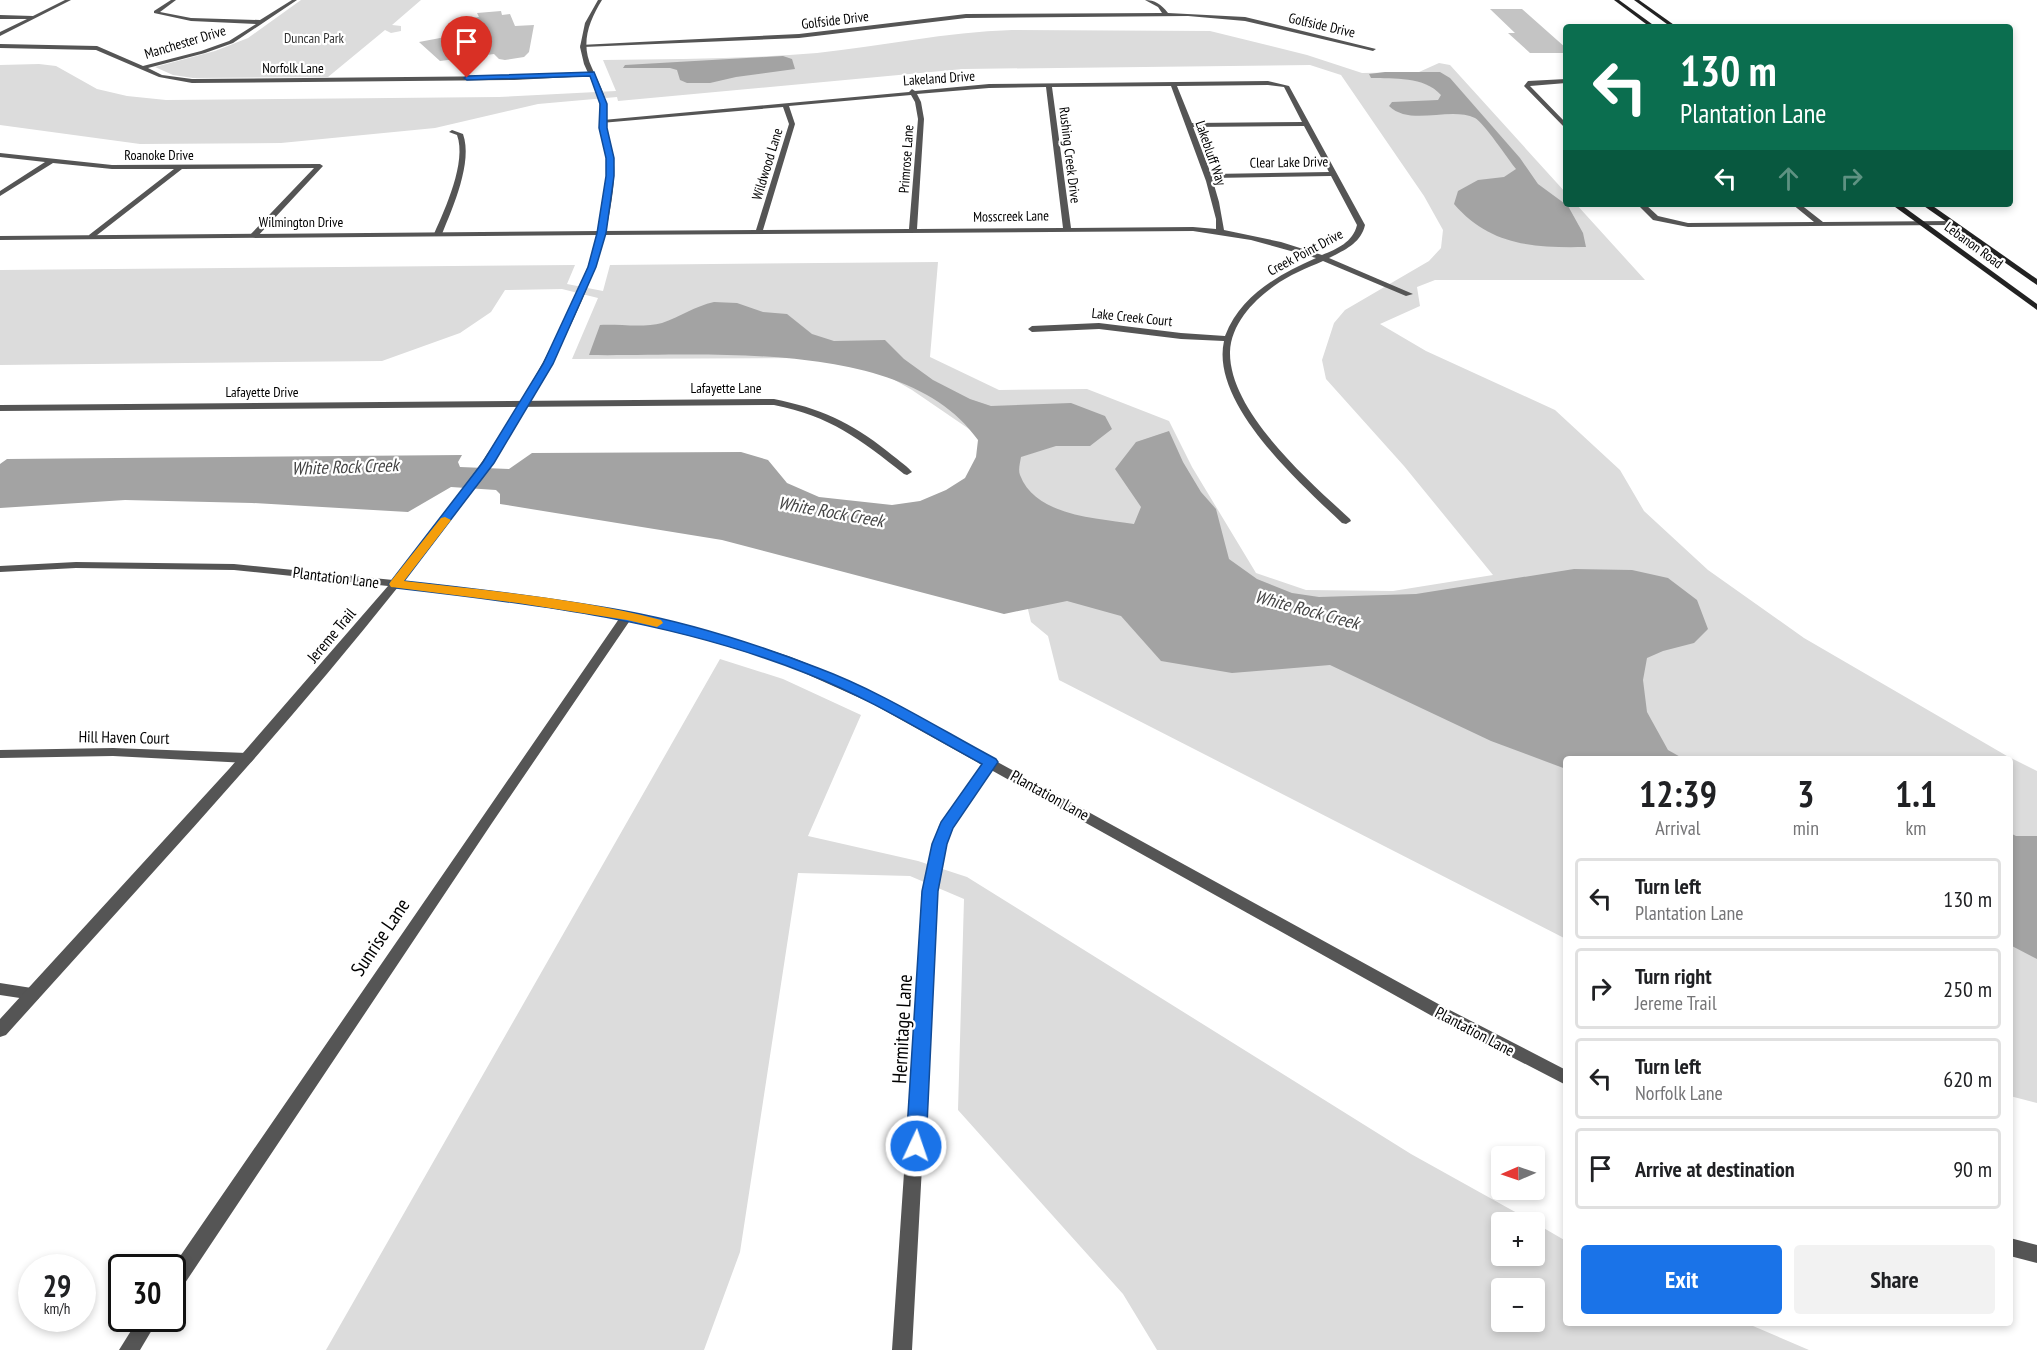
<!DOCTYPE html>
<meta charset="utf-8">
<style>
body{margin:0;font-family:"PT Sans Narrow",sans-serif;background:#f2f2f2;color:#202124;height:100vh;display:flex;flex-direction:column;font-size:22px;white-space:nowrap}
*{box-sizing:border-box;margin:0}
p{font-size:20px;color:#757577}
.icon{flex:none;width:33px;height:33px;fill:none;stroke:currentColor;stroke-width:2;stroke-linecap:round;stroke-linejoin:round}
.map{position:relative;flex:1;overflow:hidden}
.sheet{position:absolute;left:1563px;top:756px;width:450px;height:570px;display:flex;flex-direction:column;background:#fff;border-radius:6px;box-shadow:0 3px 9px #0003}
.sheet>*{flex:none}
.top-card{position:absolute;left:1563px;top:24px;width:450px;height:183px;border-radius:6px;box-shadow:0 3px 9px #0003;background:#0b6e4f;color:#fff;overflow:hidden}
.needle{width:39px;rotate:268deg}
.fabs{position:absolute;left:1491px;top:1146px;display:grid;gap:12px}
.fabs a{display:grid;place-items:center;width:54px;height:54px;border-radius:6px;background:#fff;box-shadow:0 3px 9px #0003;font-size:30px}
.speed{position:absolute;left:18px;top:1254px;display:flex;gap:12px;font-size:30px;font-weight:700;text-align:center}
.speed>*{display:grid;place-content:center;width:78px;height:78px;border-radius:50%;background:#fff;box-shadow:0 3px 9px #0003;line-height:1}
.speed small{font-size:15px;font-weight:400}
.speed .limit{border:3px solid #111;border-radius:9px;background:#fff;color:#111}
.pin{position:absolute;display:grid;place-items:center;width:51px;height:51px;color:#fff;margin:-62px -26px;border-radius:50% 50% 50% 0;rotate:-45deg;box-shadow:0 0 6px #0007}
.pin .icon{rotate:45deg}
.me{position:absolute;width:66px;margin:-33px;rotate:3deg;stroke-linejoin:round;filter:drop-shadow(0 0 4px #0008)}
.turn{display:flex;align-items:center;gap:21px;height:126px;padding:0 18px;font-size:27px}
.turn .icon{width:78px;height:78px;stroke-width:2.5}
.turn b{display:block;font-size:42px;line-height:51px}
.lanes{display:flex;align-items:center;height:57px;padding:0 18px;background:#0003;justify-content:center;gap:30px;direction:ltr}
.lanes .off{opacity:.35}
.eta{display:flex;justify-content:space-evenly;align-items:center;height:102px;text-align:center}
.eta b{font-size:36px;font-weight:700;line-height:42px}
.cta{display:flex;gap:12px;margin-top:auto;padding:12px 18px}
.cta a{flex:1;height:69px;border-radius:6px;background:#1a73e8;color:#fff;font-size:24px;font-weight:700;line-height:69px;text-align:center}
.cta a+a{background:#f2f2f2;color:#202124}
ul{padding:0;list-style:none}
li{display:flex;align-items:center;gap:18px;height:81px;margin:0 12px 9px;padding:0 6px;border:3px solid #e0e0e0;border-radius:6px}
li div{flex:1}
li b{display:block;font-size:22px}
li em{font-style:normal}
.map>svg:first-child{display:block}
.green{fill:#dcdcdc;fill-rule:evenodd}
.water{fill:#a3a3a3}
.building{fill:#c4c4c4}
.lines{fill:none;stroke-linecap:round;stroke-linejoin:round}
.minor{fill:#555;fill-rule:evenodd}
.tertiary{fill:#555;fill-rule:evenodd}
.secondary{fill:#222;fill-rule:evenodd}
.route{fill:#1a73e8;stroke:#114b97;stroke-width:1.5}
.slow{fill:#f59e0b}
.labels{text-anchor:middle;stroke-width:4.5;stroke-linejoin:round;paint-order:stroke}
.far-street-label{font-size:14px;fill:#000;stroke:#fff}
.far-park-label{font-size:14px;fill:#333;stroke:#fff}
.street-label{font-size:16px;fill:#000;stroke:#fff}
.water-label{font-size:18px;font-style:italic;fill:#444;stroke:#fff}
.near-street-label{font-size:20px;fill:#000;stroke:#fff}
</style>
<div class="map">
<svg width="2037" height="1350" viewBox="0 0 2037 1350">
<rect width="100%" height="100%" fill="#fff"/>
<g class="green">
<polygon points="301,0 421,0 392,25 401,26 401,31 391,33 385,30 328,77 193,78 173,75 155,67 215,51 248,38"/>
<path d="M1012 30 1210 31 1307 55 1362 73 1419 72 1439 63 1450 65 1566 193V204H1576L1645 280H1435L1417 287 1420 306 1380 324 1426 351 1555 410 1620 470 1644 511 1708 570 1804 638 2007 756 2037 771V1103L2010 1096V759H1566V939L1059 680 1048 636 1031 622 988 442 912 390 865 363 805 358 572 359 598 298 562 289 505 290 491 312 460 333 382 361 0 365V270L575 265 567 284 603 291 610 265 938 262 930 357 999 390 1087 389 1169 421 1192 467 1256 573 1306 590 1393 591 1493 575 1404 466 1326 379 1322 360 1334 323 1345 310 1429 261 1441 248 1443 230 1424 196 1341 75 1310 65 963 69 618 101 617 97 538 104 435 128 281 143 140 144 0 125V65L39 64 56 66 97 89 127 96 166 100 499 97 616 91 603 60C674 59 745 59 817 53 882 46 946 32 1012 30Z"/>
<path d="M720 659 783 679 861 715 808 836 918 861 967 877 1411 1154 1533 1222H1502V1256H1534L1535 1223 1566 1241V1323H1746L1809 1350H1157L1123 1294 958 1110 964 899 910 876 798 873 740 1252 704 1350H326ZM1502 1288H1534V1322H1502Z"/>
</g>
<g class="water">
<polygon points="783,56 792,59 795,69 736,77 710,83 687,83 680,80 677,70 670,68 623,68 625,65"/>
<path d="M1385 72H1440L1450 78 1520 158 1538 184 1568 206 1583 233 1586 247C1535 248 1490 246 1454 204L1458 191 1478 180 1504 177 1516 169C1508 159 1484 123 1475 118 1449 106 1411 127 1389 106L1392 102 1438 100 1441 95C1424 76 1394 79 1371 78L1369 74Z"/>
<path d="M714 302 737 303 763 312 787 314 812 334 834 341 885 340 904 359 933 380 970 399 991 406 1071 403 1105 416 1112 429 1090 446H1056L1021 457C1020 463 1018 470 1020 475 1036 517 1098 518 1134 524L1141 507 1115 469 1136 442 1169 431 1183 462 1201 492 1216 509 1229 559 1257 579 1292 593 1319 597 1416 594 1574 569 1632 570 1668 578 1697 600 1708 629 1694 643 1663 651 1647 658 1643 680 1647 712 1668 750 1684 759H1566V769L1491 741 1330 665 1232 673 1161 661 1121 616 1067 601 1004 614 722 540 500 504V494L496 490 451 487 408 512 252 503 125 500 0 508V464L7 459 462 455 458 462 460 467 509 469 532 453 741 452 768 460 787 483 819 497 892 505 920 501 946 490 965 478 976 457 978 440C905 336 702 357 589 355L600 325C619 324 644 328 662 323 680 317 695 306 714 302Z"/>
<polygon points="2010,833 2016,836 2037,836 2037,959 2010,945"/>
</g>
<g class="building">
<polygon points="1490,9 1522,9 1566,48 1566,53 1530,53 1508,33 1515,33"/>
<polygon points="501,11 502,15 510,14 515,26 534,25 529,52 524,57 505,60 499,59 494,54 440,61 419,42 477,31 472,18 479,17 477,13"/>
</g>
<g class="lines">
<g class="minor">
<polygon points="65,0 71,0 0,36 0,32 27,19 0,19 0,15 33,16"/>
<polygon points="171,0 176,0 160,12 191,18 260,20 292,0 297,0 233,43 205,53 148,68 162,75 192,79 514,76 592,72 595,74 592,76 514,80 192,83 159,77 96,50 0,48 0,44 97,46 143,66 201,51 229,41 256,24 191,21 154,13 154,11"/>
<path d="M1145 0C1155 0 1161 4 1168 13L1245 17 1376 49 1373 51 1245 21 1188 16 966 18 799 38 583 47 580 45 799 34 966 14 1162 13 1158 7Z"/>
<polygon points="1566,79 1566,83 1530,86 1566,123 1566,129 1524,86 1528,81"/>
<path d="M1268 81 1289 86 1365 225C1361 243 1345 250 1329 258L1413 294 1406 296 1323 261C1307 268 1289 275 1274 286 1253 301 1231 324 1230 352 1229 412 1309 481 1350 519L1351 521 1346 524 1342 523C1301 484 1210 404 1224 341L1181 339 1099 329 1032 332 1028 329 1032 326 1099 323 1181 333 1225 336C1241 295 1278 275 1316 258L1251 240 1193 231 602 235 598 233 602 231 756 230 789 124 783 107 601 123 603 120 909 92 912 89 915 91 989 84ZM1268 85 1284 87 1302 122 1192 123 1177 86ZM1171 86 1206 181 1216 219V229L1193 227 1071 228 1052 87ZM1046 87 1063 228 917 229 924 119 921 102 917 94 989 88ZM911 95 915 102 918 119 909 229 763 230 795 124 789 106ZM1304 126 1329 172 1211 174 1193 127ZM1331 176 1357 225C1353 242 1337 249 1322 255L1281 242 1224 230 1219 202 1212 178Z"/>
<path d="M452 130 463 134C473 162 453 207 442 234L438 236 434 234C445 209 467 162 457 135L449 132Z"/>
<polygon points="0,153 112,165 320,164 323,166 256,238 249,236 314,168 182,169 92,239 89,239 89,235 174,169 112,169 53,163 0,196 0,191 45,162 0,157"/>
<polygon points="1637,204 1645,204 1658,216 1688,223 1814,222 1792,204 1800,204 1823,222 1951,221 1955,223 1951,225 1688,227 1653,220"/>
<path d="M774 399C819 408 851 422 887 451 895 458 905 464 912 472L907 475 904 474C860 439 830 416 774 405L0 411V405Z"/>
<polygon points="627,612 633,616 492,823 179,1292 172,1294 172,1268 623,613"/>
<polygon points="113,748 247,753 252,755 253,758 252,761 247,763 113,756 0,758 0,750"/>
<polygon points="991,757 996,759 997,762 952,827 947,844 937,892 912,1350 892,1350 923,892 933,844 939,826 986,759"/>
<polygon points="0,983 38,989 41,994 38,999 33,1000 0,995"/>
<polygon points="139,1318 159,1318 140,1350 119,1350"/>
</g>
<g class="tertiary">
<path d="M598 0H602C589 21 580 44 592 68 597 79 603 90 606 102 607 111 605 120 606 129 607 138 611 147 613 156 616 173 613 193 610 210 604 248 590 283 574 318 530 413 468 499 403 581 533 594 664 615 788 656 819 667 849 684 879 697L1442 1006 1566 1070V1085L1432 1016 871 703 782 663 716 642 627 620 440 591 398 587C275 742 138 888 6 1035L0 1037V1019L229 769 388 586 234 570 76 568 0 572V566L76 562 234 564 393 580C458 499 520 415 564 320 577 293 590 265 598 235L0 240V236L599 231 606 193 607 161 600 130V107L598 95 584 64 580 47 585 23Z"/>
<polygon points="2010,1238 2037,1245 2037,1263 2010,1256"/>
</g>
<g class="secondary">
<polygon points="1614,0 1619,0 1656,27 1650,27"/>
<polygon points="1634,0 1639,0 1677,27 1671,27"/>
<polygon points="1891,204 1900,204 2037,304 2037,310"/>
<polygon points="1921,204 1930,204 2037,279 2037,285"/>
</g>
</g>
<path class="route" d="M594 72 607 104V128L614 158V176L606 233 596 267 553 364 494 463 404 581C478 589 552 598 625 611 690 623 756 644 818 668 880 691 938 728 996 759L998 762 953 828 947 844 938 891 926 1146 923 1152 916 1154 909 1152 906 1146 922 891 932 844 941 822 982 764C925 733 869 698 808 674 675 621 537 604 396 588L389 584 483 462 543 364 588 267 597 233 606 176V158L599 128 600 104 590 76 467 80 464 78 467 76Z"/>
<path class="slow" d="M445 517 451 520 404 581C490 591 578 598 661 620L663 623 657 627 627 620 518 603 391 587 389 584 391 581 441 518Z"/>
<g class="labels">
<g class="far-street-label">
<text transform="translate(835 20) rotate(-7)" y="5">Golfside Drive</text>
<text transform="translate(1322 25) rotate(13)" y="5">Golfside Drive</text>
<text transform="translate(185 42) rotate(-17)" y="5">Manchester Drive</text>
<text x="293" y="73">Norfolk Lane</text>
<text transform="translate(939 78) rotate(-4)" y="5">Lakeland Drive</text>
<text transform="translate(1211 153) rotate(71)" y="5">Lakebluff Way</text>
<text x="159" y="160">Roanoke Drive</text>
<text transform="translate(1070 155) rotate(83)" y="5">Rushing Creek Drive</text>
<text transform="translate(906 159) rotate(-86)" y="5">Primrose Lane</text>
<text transform="translate(1289 162) rotate(-1)" y="5">Clear Lake Drive</text>
<text transform="translate(767 164) rotate(-73)" y="5">Wildwood Lane</text>
<text transform="translate(1011 216) rotate(-1)" y="5">Mosscreek Lane</text>
<text x="301" y="227">Wilmington Drive</text>
<text transform="translate(1974 245) rotate(36)" y="5">Lebanon Road</text>
<text transform="translate(1305 252) rotate(-28)" y="5">Creek Point Drive</text>
<text transform="translate(1132 317) rotate(6)" y="5">Lake Creek Court</text>
<text x="726" y="393">Lafayette Lane</text>
<text x="262" y="397">Lafayette Drive</text>
</g>
<g class="far-park-label">
<text x="314" y="43">Duncan Park</text>
</g>
<g class="street-label">
<text transform="translate(336 577) rotate(7)" y="6">Plantation Lane</text>
<text transform="translate(331 635) rotate(-50)" y="6">Jereme Trail</text>
<text transform="translate(124 737) rotate(1)" y="6">Hill Haven Court</text>
<text transform="translate(1050 795) rotate(29)" y="6">Plantation Lane</text>
<text transform="translate(1475 1031) rotate(28)" y="6">Plantation Lane</text>
</g>
<g class="water-label">
<text transform="translate(345 467) rotate(-2)" y="6">White Rock Creek</text>
<text transform="translate(831 512) rotate(10)" y="6">White Rock Creek</text>
<text transform="translate(1307 610) rotate(15)" y="6">White Rock Creek</text>
</g>
<g class="near-street-label">
<text transform="translate(380 937) rotate(-56)" y="7">Sunrise Lane</text>
<text transform="translate(902 1029) rotate(-87)" y="7">Hermitage Lane</text>
</g>
</g>
</svg>
<div class="fabs">
<a><svg class="needle" viewBox="-14 -14 28 28"><path d="M0-13l5 13h-10z" fill="#e53935"/><path d="M0 13l5-13h-10z" fill="#757577"/></svg></a>
<a>+</a>
<a>−</a>
</div>
<div class="speed"><div>29<small>km/h</small></div><div class="limit">30</div></div>
<div class="pin" style="left:467px;top:78px;background:#d93025"><svg class="icon" aria-label="arrive" viewBox="0 0 24 24"><path d="M6 21V4h12l-3 4 3 4H6"/></svg></div>
<svg class="me" style="left:916px;top:1146px" viewBox="-20 -20 40 40"><circle r="17" fill="#1a73e8" stroke="#fff" stroke-width="3"/><path d="M0-11L8 9 0 5-8 9z" fill="#fff"/></svg>
<div class="top-card">
<div class="turn"><svg class="icon" aria-label="left" viewBox="0 0 24 24"><path d="M17 20v-9H6M10 6l-5 5 5 5"/></svg><div><b>130 m</b>Plantation Lane</div></div>
<div class="lanes"><svg class="icon" aria-label="left" viewBox="0 0 24 24"><path d="M17 20v-9H6M10 6l-5 5 5 5"/></svg><svg class="icon off" aria-label="ahead" viewBox="0 0 24 24"><path d="M12 20V5M6 11l6-6 6 6"/></svg><svg class="icon off" aria-label="right" viewBox="0 0 24 24"><path d="M7 20v-9h11M14 6l5 5-5 5"/></svg></div>
</div>
<section class="sheet">
<div class="eta">
<div><b>12:39</b><p>Arrival</p></div>
<div><b>3</b><p>min</p></div>
<div><b>1.1</b><p>km</p></div>
</div>
<ul>
<li><svg class="icon" aria-label="left" viewBox="0 0 24 24"><path d="M17 20v-9H6M10 6l-5 5 5 5"/></svg><div><b>Turn left</b><p>Plantation Lane</p></div><em>130 m</em></li>
<li><svg class="icon" aria-label="right" viewBox="0 0 24 24"><path d="M7 20v-9h11M14 6l5 5-5 5"/></svg><div><b>Turn right</b><p>Jereme Trail</p></div><em>250 m</em></li>
<li><svg class="icon" aria-label="left" viewBox="0 0 24 24"><path d="M17 20v-9H6M10 6l-5 5 5 5"/></svg><div><b>Turn left</b><p>Norfolk Lane</p></div><em>620 m</em></li>
<li><svg class="icon" aria-label="arrive" viewBox="0 0 24 24"><path d="M6 21V4h12l-3 4 3 4H6"/></svg><div><b>Arrive at destination</b></div><em>90 m</em></li>
</ul>
<div class="cta"><a>Exit</a><a>Share</a></div>
</section>
</div>
